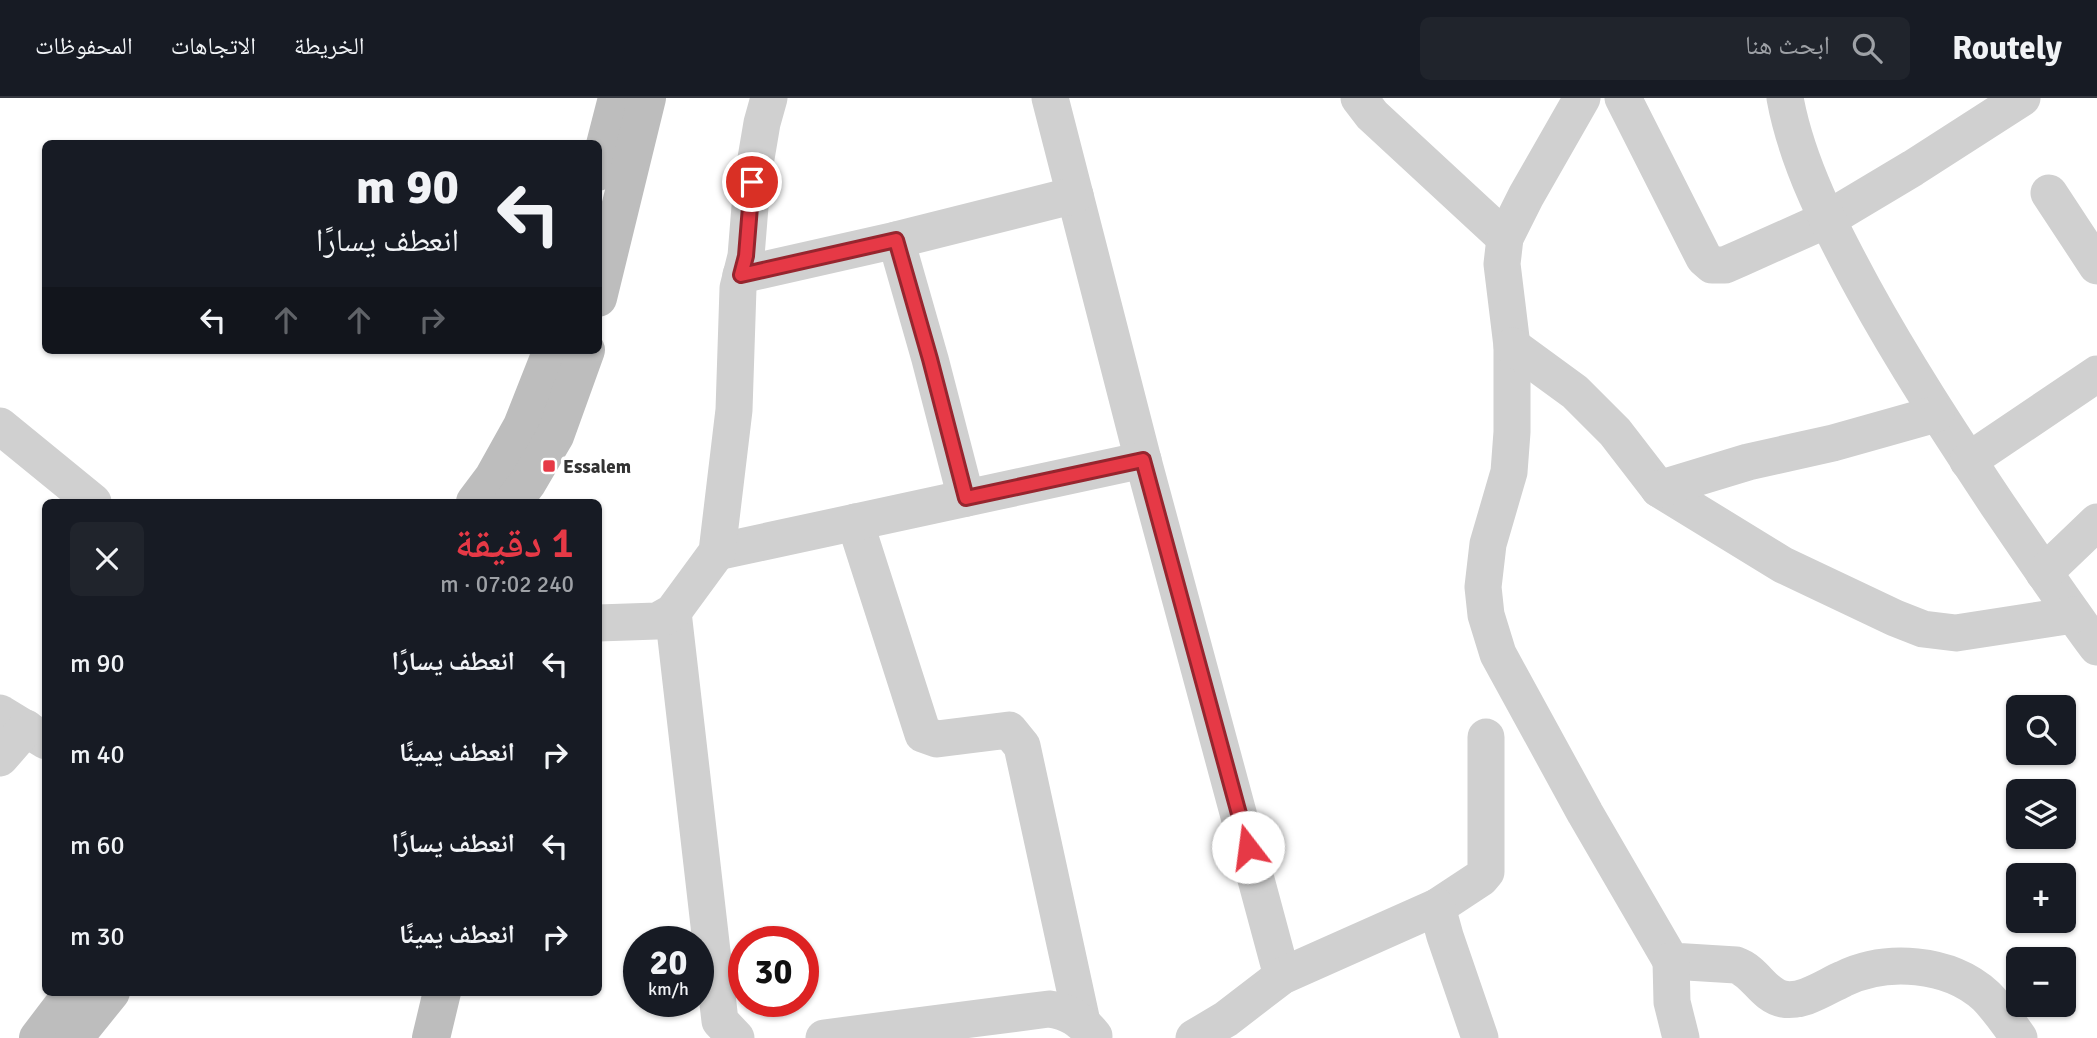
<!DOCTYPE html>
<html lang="ar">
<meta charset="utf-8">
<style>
body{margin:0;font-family:Signika,"Noto Naskh Arabic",sans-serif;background:#20242c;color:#f1f3f6;direction:rtl;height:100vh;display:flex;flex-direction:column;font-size:26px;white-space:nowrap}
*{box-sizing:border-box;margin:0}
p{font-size:23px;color:#9ea1a6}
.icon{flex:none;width:38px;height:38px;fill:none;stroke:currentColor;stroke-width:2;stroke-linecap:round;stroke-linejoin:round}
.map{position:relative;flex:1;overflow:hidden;direction:ltr}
.panel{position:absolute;left:42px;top:401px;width:560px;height:497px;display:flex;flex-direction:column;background:#171b24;border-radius:10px;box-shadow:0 2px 5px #0004;direction:rtl}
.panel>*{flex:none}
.top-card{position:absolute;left:42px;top:42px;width:560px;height:214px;border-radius:10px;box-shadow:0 2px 5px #0004;direction:rtl;background:#171b24;color:#f1f3f6;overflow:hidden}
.tools{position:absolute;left:2006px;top:597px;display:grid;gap:14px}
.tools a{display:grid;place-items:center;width:70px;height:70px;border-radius:10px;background:#171b24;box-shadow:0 2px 5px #0004;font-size:35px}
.speed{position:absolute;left:623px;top:828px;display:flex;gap:14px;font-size:35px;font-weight:700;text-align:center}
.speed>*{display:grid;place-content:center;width:91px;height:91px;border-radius:50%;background:#171b24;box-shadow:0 2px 5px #0004;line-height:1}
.speed small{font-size:18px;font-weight:400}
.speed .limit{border:10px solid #d22;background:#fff;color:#111}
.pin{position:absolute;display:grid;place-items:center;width:60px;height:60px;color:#fff;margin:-30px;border:4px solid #fff;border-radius:50%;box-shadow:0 2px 7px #0007}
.me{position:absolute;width:77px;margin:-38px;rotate:345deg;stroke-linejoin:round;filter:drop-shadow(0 0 5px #0008)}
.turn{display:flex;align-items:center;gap:24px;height:147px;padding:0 28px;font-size:32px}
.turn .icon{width:91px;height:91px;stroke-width:2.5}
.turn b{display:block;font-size:49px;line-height:60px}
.lanes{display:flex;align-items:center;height:66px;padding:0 28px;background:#0003;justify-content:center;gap:35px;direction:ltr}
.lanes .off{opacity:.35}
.round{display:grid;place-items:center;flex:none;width:74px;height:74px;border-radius:10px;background:#20242c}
.headline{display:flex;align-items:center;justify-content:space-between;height:119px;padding:0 28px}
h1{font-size:42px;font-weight:600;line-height:52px;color:#e63946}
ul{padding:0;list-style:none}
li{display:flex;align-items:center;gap:21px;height:91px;padding:0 28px}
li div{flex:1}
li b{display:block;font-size:26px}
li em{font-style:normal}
header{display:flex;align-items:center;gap:42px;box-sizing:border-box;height:98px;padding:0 35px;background:#171b24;border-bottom:2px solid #363941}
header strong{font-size:33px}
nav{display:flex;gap:38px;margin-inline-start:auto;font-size:24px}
.search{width:490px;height:63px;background:#20242c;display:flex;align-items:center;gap:18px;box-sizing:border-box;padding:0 24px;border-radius:10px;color:#9ea1a6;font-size:26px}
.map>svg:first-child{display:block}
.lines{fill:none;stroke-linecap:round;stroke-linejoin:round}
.minor{stroke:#d0d0d0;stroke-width:37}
.secondary{stroke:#bdbdbd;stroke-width:38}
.route-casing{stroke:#96252e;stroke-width:18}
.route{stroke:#e63946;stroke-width:12}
.poi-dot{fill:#e63946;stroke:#fff;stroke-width:2.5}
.labels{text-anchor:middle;stroke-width:7;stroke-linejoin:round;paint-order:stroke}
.poi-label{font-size:19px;font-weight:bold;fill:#333;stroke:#fff;text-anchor:start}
</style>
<header>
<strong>Routely</strong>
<div class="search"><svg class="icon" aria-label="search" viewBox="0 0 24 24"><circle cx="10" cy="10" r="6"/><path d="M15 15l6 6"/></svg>ابحث هنا</div>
<nav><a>الخريطة</a><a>الاتجاهات</a><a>المحفوظات</a></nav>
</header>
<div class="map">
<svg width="2097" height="940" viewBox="0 0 2097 940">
<rect width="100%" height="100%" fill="#fff"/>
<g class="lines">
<g class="minor">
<polyline points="1050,0 1143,362 1282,878"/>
<polyline points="1359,0 1372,17 1505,140"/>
<path d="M1582 0 1526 98 1505 140 1502 166 1512 248V334L1509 374 1488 446 1483 489 1486 517 1498 556 1585 715 1671 863 1736 867C1756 874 1763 897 1783 901 1803 905 1825 889 1843 881 1886 860 1949 864 1986 898 1998 910 2009 926 2019 940"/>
<polyline points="1623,0 1704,160 1712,167 1725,167 1741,160 1826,122 1913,70 2022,0"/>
<path d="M1785 0C1797 66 1831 131 1863 190 1904 265 1950 335 1997 406 2030 454 2062 502 2097 549"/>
<polyline points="2049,95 2097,168"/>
<polyline points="896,142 930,261 966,400"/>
<polyline points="741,177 896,142 1075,97"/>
<polyline points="1512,248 1575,294 1615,334 1659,391 1783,467 1895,520 1923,531 1956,535 2073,517"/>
<polyline points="0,328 93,404"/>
<polyline points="1968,363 2097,276"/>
<polyline points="1659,391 1748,364 1833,345 1936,316"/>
<polyline points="855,424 923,636 937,641 1009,632 1022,648 1082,924"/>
<polyline points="717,454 1143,362"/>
<polyline points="2044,475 2097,424"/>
<polyline points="673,514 720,923 736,940"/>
<polyline points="598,525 657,523 673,514 717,454 734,312 738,190 746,158 752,84 762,25 769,0"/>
<polyline points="0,615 46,643"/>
<polyline points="0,660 26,630"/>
<polyline points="1437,809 1481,780 1486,774 1486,639"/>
<polyline points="1671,863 1672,904 1681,940"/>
<path d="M824 940 1049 911C1069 913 1082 923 1094 938"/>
<polyline points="1194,940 1226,921 1282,878 1437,809 1445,838 1480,940"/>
</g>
<g class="secondary">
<polyline points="598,74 617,0"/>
<polyline points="598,200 647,0"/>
<polyline points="475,404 493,380 522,328 552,252"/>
<polyline points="513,404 528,384 555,338 586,252"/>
<polyline points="38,940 73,894"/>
<polyline points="74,940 111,894"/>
<polyline points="431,940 442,894"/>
</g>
</g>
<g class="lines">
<defs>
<polyline id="route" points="752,84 746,158 741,177 896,142 930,261 966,400 1143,362 1248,749"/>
</defs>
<use href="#route" class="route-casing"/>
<use href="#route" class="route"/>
</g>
<rect class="poi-dot" x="542" y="361" width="14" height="14" rx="3.5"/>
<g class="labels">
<g class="poi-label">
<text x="563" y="375">Essalem</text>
</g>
</g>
</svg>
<div class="tools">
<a><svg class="icon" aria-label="search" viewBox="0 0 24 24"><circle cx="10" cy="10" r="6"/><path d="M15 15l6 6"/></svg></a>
<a><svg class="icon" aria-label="layers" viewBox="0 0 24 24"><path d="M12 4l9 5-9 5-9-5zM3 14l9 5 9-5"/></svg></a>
<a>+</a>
<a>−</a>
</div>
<div class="speed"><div>20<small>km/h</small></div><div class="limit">30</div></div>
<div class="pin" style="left:752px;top:84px;background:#d93025"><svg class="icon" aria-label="arrive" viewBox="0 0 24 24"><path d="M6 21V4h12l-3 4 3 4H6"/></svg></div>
<svg class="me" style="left:1248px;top:749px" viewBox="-20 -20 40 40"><circle r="19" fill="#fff"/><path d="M0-13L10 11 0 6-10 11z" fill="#e63946"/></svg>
<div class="top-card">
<div class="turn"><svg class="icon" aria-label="left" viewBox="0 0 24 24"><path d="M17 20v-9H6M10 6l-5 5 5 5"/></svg><div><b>90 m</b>انعطف يسارًا</div></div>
<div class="lanes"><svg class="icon" aria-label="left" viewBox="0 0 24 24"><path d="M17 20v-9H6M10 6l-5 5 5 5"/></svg><svg class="icon off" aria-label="ahead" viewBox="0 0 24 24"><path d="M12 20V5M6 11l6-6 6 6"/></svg><svg class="icon off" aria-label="ahead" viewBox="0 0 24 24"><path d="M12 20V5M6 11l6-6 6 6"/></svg><svg class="icon off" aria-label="right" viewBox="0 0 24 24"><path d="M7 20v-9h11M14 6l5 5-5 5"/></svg></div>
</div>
<section class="panel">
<div class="headline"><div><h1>1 دقيقة</h1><p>240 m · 07:02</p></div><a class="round"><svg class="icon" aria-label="close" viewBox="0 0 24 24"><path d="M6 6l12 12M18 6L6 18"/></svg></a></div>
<ul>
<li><svg class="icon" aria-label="left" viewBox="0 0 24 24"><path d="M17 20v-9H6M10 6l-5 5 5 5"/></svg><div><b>انعطف يسارًا</b></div><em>90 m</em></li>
<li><svg class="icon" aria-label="right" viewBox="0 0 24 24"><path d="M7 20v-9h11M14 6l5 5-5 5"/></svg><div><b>انعطف يمينًا</b></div><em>40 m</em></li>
<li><svg class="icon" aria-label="left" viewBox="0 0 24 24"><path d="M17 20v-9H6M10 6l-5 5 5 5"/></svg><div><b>انعطف يسارًا</b></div><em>60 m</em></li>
<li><svg class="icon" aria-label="right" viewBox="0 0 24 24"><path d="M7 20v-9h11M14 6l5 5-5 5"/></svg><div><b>انعطف يمينًا</b></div><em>30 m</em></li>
</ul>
</section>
</div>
